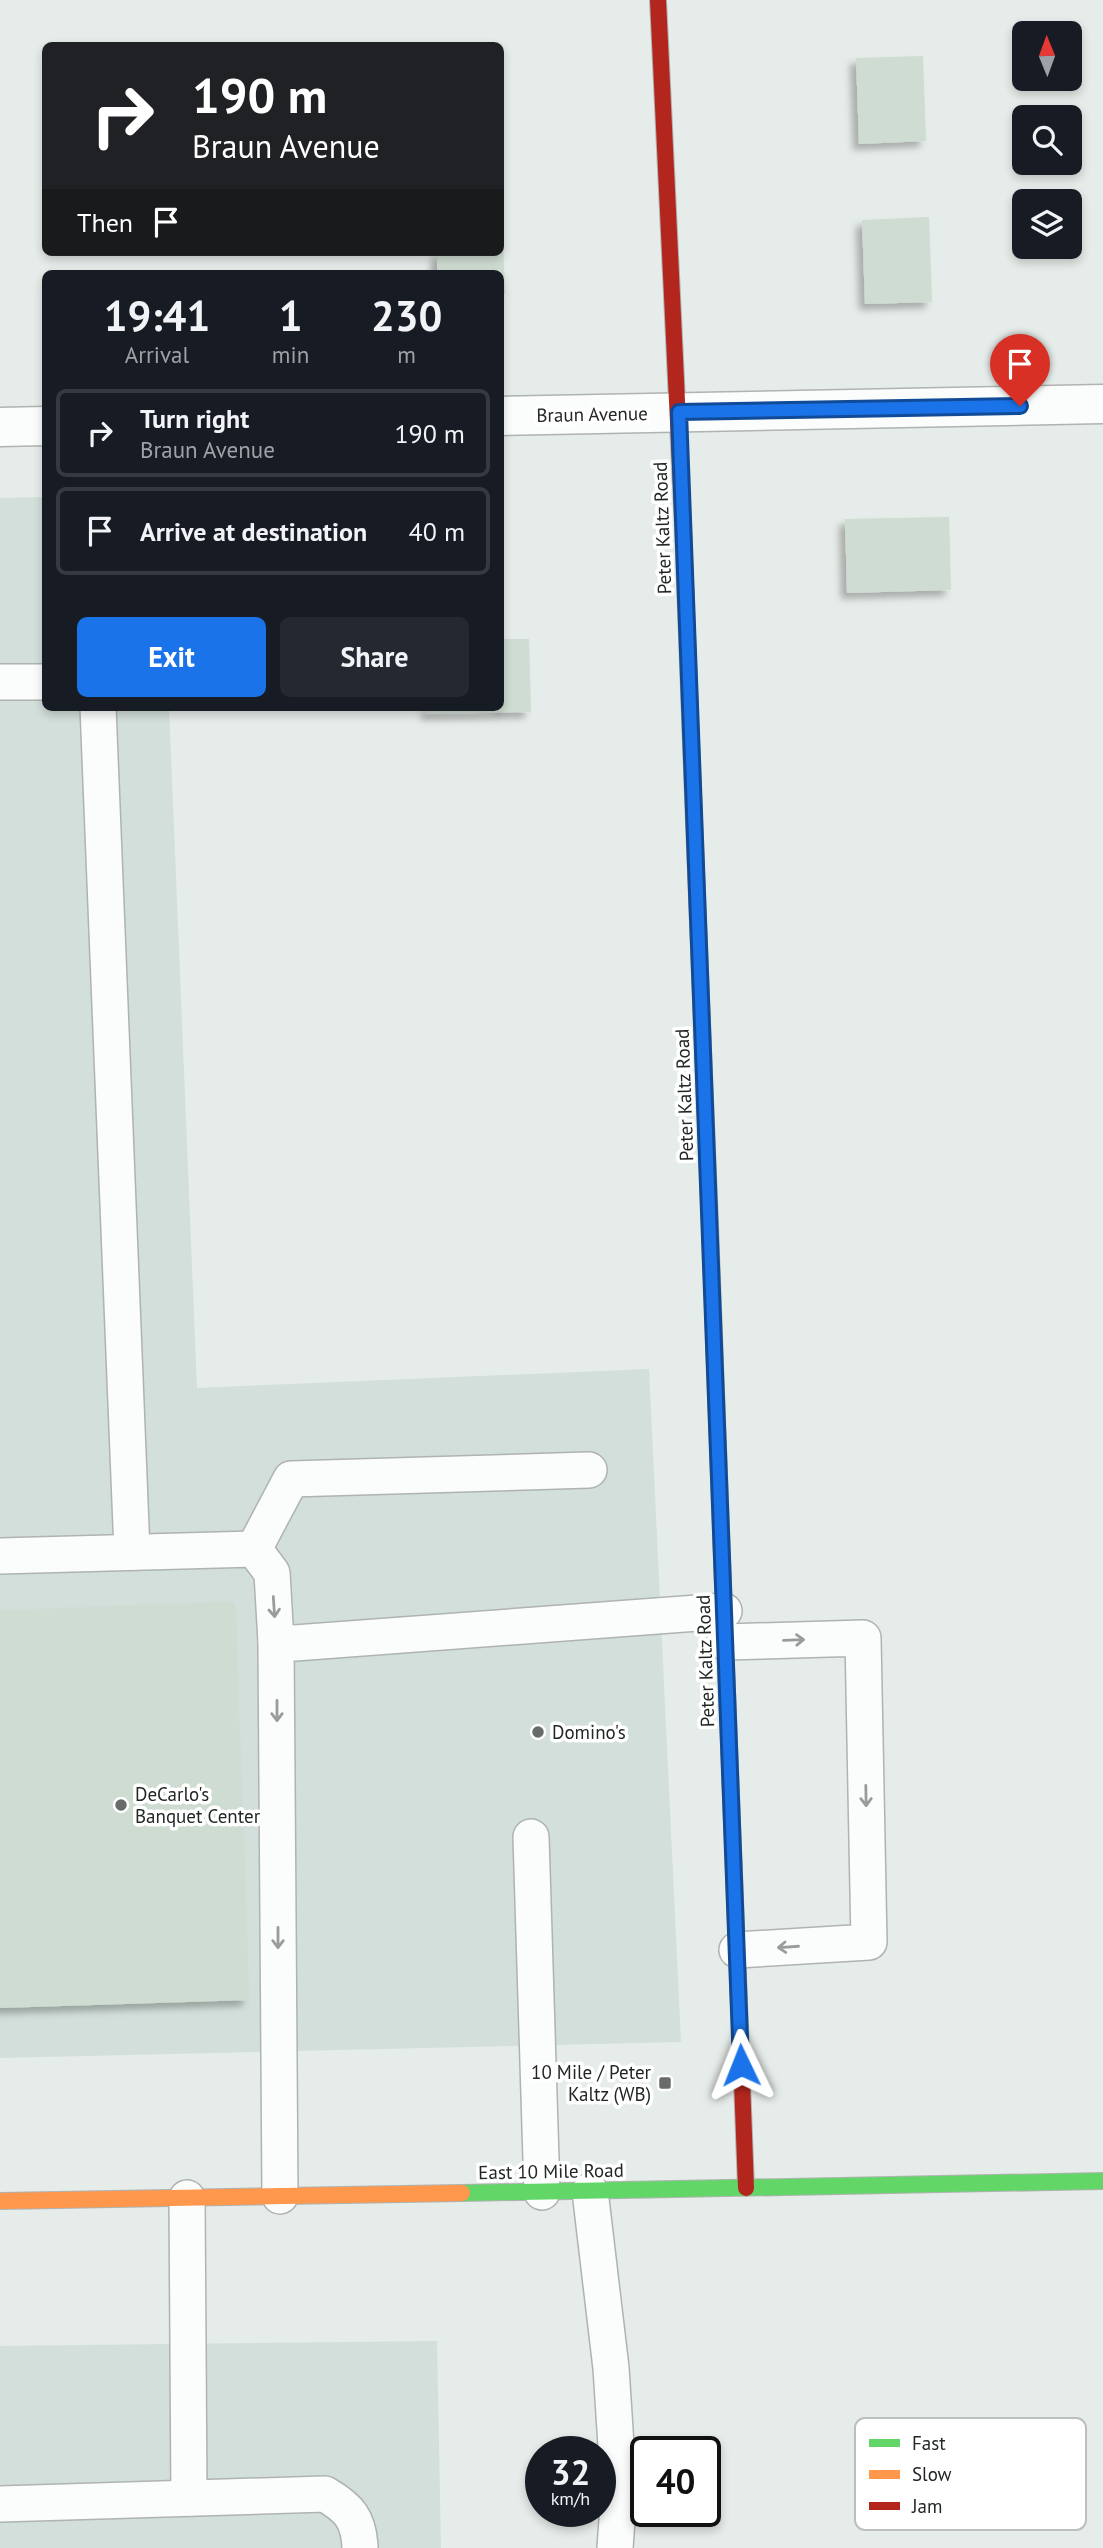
<!DOCTYPE html>
<style>
body{margin:0;font-family:"PT Sans",sans-serif;background:#242831;color:#f1f3f6;height:100vh;display:flex;flex-direction:column;font-size:26px;white-space:nowrap}
*{box-sizing:border-box;margin:0}
p{font-size:23px;color:#9ea1a6}
.icon{flex:none;width:38px;height:38px;fill:none;stroke:currentColor;stroke-width:2;stroke-linecap:round;stroke-linejoin:round}
.map{position:relative;flex:1;overflow:hidden}
.side{position:absolute;left:42px;top:270px;width:462px;height:441px;display:flex;flex-direction:column;background:#171b24;border-radius:10px;box-shadow:0 4px 10px #0003}
.side>*{flex:none}
.banner{position:absolute;left:42px;top:42px;width:462px;height:214px;border-radius:10px;box-shadow:0 4px 10px #0003;background:#202124;color:#fff;overflow:hidden}
.needle{width:46px;rotate:359deg}
.tools{position:absolute;left:1012px;top:21px;display:grid;gap:14px}
.tools a{display:grid;place-items:center;width:70px;height:70px;border-radius:10px;background:#171b24;box-shadow:0 4px 10px #0003;font-size:35px}
.speed{position:absolute;left:525px;top:2436px;display:flex;gap:14px;font-size:35px;font-weight:700;text-align:center}
.speed>*{display:grid;place-content:center;width:91px;height:91px;border-radius:50%;background:#171b24;box-shadow:0 4px 10px #0003;line-height:1}
.speed small{font-size:18px;font-weight:400}
.speed .limit{border:4px solid #111;border-radius:10px;background:#fff;color:#111}
.pin{position:absolute;display:grid;place-items:center;width:60px;height:60px;color:#fff;margin:-72px -30px;border-radius:50% 50% 50% 0;rotate:-45deg;box-shadow:0 0 7px #0007}
.pin .icon{rotate:45deg}
.me{position:absolute;width:77px;margin:-38px;rotate:358deg;stroke-linejoin:round;filter:drop-shadow(0 0 5px #0008)}
.turn{display:flex;align-items:center;gap:24px;height:147px;padding:0 35px;font-size:32px}
.turn .icon{width:91px;height:91px;stroke-width:2.5}
.turn b{display:block;font-size:49px;line-height:60px}
.then{display:flex;align-items:center;height:66px;padding:0 35px;background:#0003;gap:14px;font-size:26px}
.eta{display:flex;justify-content:space-evenly;align-items:center;height:119px;text-align:center}
.eta b{font-size:42px;font-weight:700;line-height:49px}
.primary-button{display:flex;gap:14px;margin-top:auto;padding:14px 35px}
.primary-button a{flex:1;height:80px;border-radius:10px;background:#1a73e8;color:#fff;font-size:28px;font-weight:700;line-height:80px;text-align:center}
.primary-button a+a{background:#242831;color:#f1f3f6}
ul{padding:0;list-style:none}
li{display:flex;align-items:center;gap:21px;height:88px;margin:0 14px 10px;padding:0 21px;border:4px solid #363941;border-radius:10px}
li div{flex:1}
li b{display:block;font-size:26px}
li em{font-style:normal}
.map>svg:first-child{display:block}
.built{fill:#d2dfda}
.building{fill:#cedcd1;filter:url(#shadow)}
.lines{fill:none;stroke-linecap:round;stroke-linejoin:round}
.lane-casing{stroke:#afb3b1;stroke-width:38}
.street-casing{stroke:#afb3b1;stroke-width:41}
.fast-casing{stroke:#afb3b1;stroke-width:18}
.slow-casing{stroke:#afb3b1;stroke-width:18}
.jam-casing{stroke:#afb3b1;stroke-width:18}
.lane{stroke:#fbfcfc;stroke-width:35}
.street{stroke:#fbfcfc;stroke-width:38}
.fast{stroke:#63d668;stroke-width:16}
.slow{stroke:#ff974d;stroke-width:16}
.jam{stroke:#b3261e;stroke-width:16}
.oneway{stroke:#999c9b}
.route-casing{stroke:#114b97;stroke-width:18}
.route{stroke:#1a73e8;stroke-width:12}
.poi-dot{fill:#676b6a;stroke:#fff;stroke-width:2.5}
.labels{text-anchor:middle;stroke-width:7;stroke-linejoin:round;paint-order:stroke}
.street-label{font-size:19px;fill:#222625;stroke:#fff}
.poi-label{font-size:19px;fill:#222625;stroke:#fff;text-anchor:start}
.key{fill:#fff;stroke:#bdbebe;stroke-width:2}
.key-label{font-size:19px;fill:#222625}
</style>
<div class="map">
<svg width="1103" height="2548" viewBox="0 0 1103 2548">
<defs>
<filter id="shadow"><feDropShadow dx="-6" dy="6" stdDeviation="3.5" flood-color="#0004"/></filter>
</defs>
<rect width="100%" height="100%" fill="#e6ece9"/>
<g class="built">
<polygon points="45,497 46,707 169,707 197,1388 649,1369 681,2042 0,2058 0,498"/>
<polygon points="437,2341 441,2548 0,2548 0,2346"/>
</g>
<g class="building">
<polygon points="923,56 926,141 859,144 856,58"/>
<polygon points="929,217 932,302 865,304 862,220"/>
<polygon points="500,238 503,238 505,294 500,294 500,273 437,273 437,252 500,252"/>
<polygon points="949,517 951,590 847,593 845,519"/>
<polygon points="500,639 529,639 531,712 427,714 427,707 500,707"/>
<polygon points="235,1602 249,2000 0,2008 0,1611"/>
</g>
<g class="lines">
<defs>
<g id="lane">
<polyline points="0,682 46,682"/>
<polyline points="98,707 132,1552"/>
<polyline points="254,1549 291,1479 589,1470"/>
<polyline points="0,1556 254,1549 272,1573 276,1642 280,2196"/>
<polyline points="276,1642 295,1643 724,1611"/>
<polyline points="725,1642 863,1638 869,1942 737,1950"/>
<polyline points="531,1837 542,2192"/>
<polyline points="590,2191 611,2368 619,2492 615,2548"/>
<polyline points="187,2198 189,2498"/>
<path d="M0 2504 325 2494C349 2508 359 2519 360 2548"/>
</g>
<g id="street">
<polyline points="500,416 1103,404"/>
<polyline points="0,427 46,426"/>
</g>
<g id="fast">
<polyline points="724,1613 741,2055"/>
<polyline points="462,2193 1103,2181"/>
</g>
<g id="slow">
<polyline points="683,528 693,796"/>
<polyline points="710,1225 724,1613"/>
<polyline points="0,2201 462,2193"/>
</g>
<g id="jam">
<polyline points="658,0 683,528"/>
<polyline points="693,796 710,1225"/>
<polyline points="741,2055 746,2188"/>
</g>
</defs>
<use href="#lane" class="lane-casing"/>
<use href="#street" class="street-casing"/>
<use href="#fast" class="fast-casing"/>
<use href="#slow" class="slow-casing"/>
<use href="#jam" class="jam-casing"/>
<use href="#lane" class="lane"/>
<use href="#street" class="street"/>
<use href="#fast" class="fast"/>
<use href="#slow" class="slow"/>
<use href="#jam" class="jam"/>
</g>
<defs><path id="oneway-shaft" d="M-6 0H5M1.5-3L5.5 0L1.5 3" fill="none" stroke-width="1.6" stroke-linecap="round" stroke-linejoin="round" transform="scale(1.75)"/></defs>
<g class="oneway">
<use href="#oneway-shaft" transform="translate(274 1607) rotate(86)"/>
<use href="#oneway-shaft" transform="translate(794 1640) rotate(-2)"/>
<use href="#oneway-shaft" transform="translate(277 1711) rotate(90)"/>
<use href="#oneway-shaft" transform="translate(866 1796) rotate(89)"/>
<use href="#oneway-shaft" transform="translate(278 1938) rotate(90)"/>
<use href="#oneway-shaft" transform="translate(788 1947) rotate(176)"/>
</g>
<g class="lines">
<defs>
<polyline id="route" points="741,2065 679,412 1020,406"/>
</defs>
<use href="#route" class="route-casing"/>
<use href="#route" class="route"/>
</g>
<g class="poi-dot">
<circle cx="538" cy="1732" r="7"/>
<circle cx="121" cy="1805" r="7"/>
<rect x="658" y="2076" width="14" height="14" rx="3.5"/>
</g>
<g class="labels">
<g class="street-label">
<text transform="translate(592 414) rotate(-1)" y="7">Braun Avenue</text>
<text transform="translate(662 528) rotate(-92)" y="7">Peter Kaltz Road</text>
<text transform="translate(684 1095) rotate(-92)" y="7">Peter Kaltz Road</text>
<text transform="translate(705 1661) rotate(-92)" y="7">Peter Kaltz Road</text>
<text transform="translate(551 2171) rotate(-1)" y="7">East 10 Mile Road</text>
</g>
<g class="poi-label">
<text x="552" y="1739">Domino's</text>
<text x="135" y="1801">DeCarlo's<tspan x="135" dy="22">Banquet Center</tspan></text>
<text x="651" y="2079" text-anchor="end">10 Mile / Peter<tspan x="651" dy="22">Kaltz (WB)</tspan></text>
</g>
</g>
<rect x="855" y="2418" width="231" height="112" rx="10" class="key"/>
<rect x="869" y="2439" width="31" height="8" fill="#63d668"/>
<rect x="869" y="2470" width="31" height="9" fill="#ff974d"/>
<rect x="869" y="2502" width="31" height="8" fill="#b3261e"/>
<g class="key-label">
<text x="912" y="2450">Fast</text>
<text x="912" y="2481">Slow</text>
<text x="912" y="2513">Jam</text>
</g>
</svg>
<div class="tools">
<a><svg class="needle" viewBox="-14 -14 28 28"><path d="M0-13l5 13h-10z" fill="#e53935"/><path d="M0 13l5-13h-10z" fill="#9ea1a6"/></svg></a>
<a><svg class="icon" aria-label="search" viewBox="0 0 24 24"><circle cx="10" cy="10" r="6"/><path d="M15 15l6 6"/></svg></a>
<a><svg class="icon" aria-label="layers" viewBox="0 0 24 24"><path d="M12 4l9 5-9 5-9-5zM3 14l9 5 9-5"/></svg></a>
</div>
<div class="speed"><div>32<small>km/h</small></div><div class="limit">40</div></div>
<div class="pin" style="left:1020px;top:406px;background:#d93025"><svg class="icon" aria-label="arrive" viewBox="0 0 24 24"><path d="M6 21V4h12l-3 4 3 4H6"/></svg></div>
<svg class="me" style="left:741px;top:2065px" viewBox="-20 -20 40 40"><path d="M0-17L14 15 0 8-14 15z" fill="#1a73e8" stroke="#fff" stroke-width="4"/></svg>
<div class="banner">
<div class="turn"><svg class="icon" aria-label="right" viewBox="0 0 24 24"><path d="M7 20v-9h11M14 6l5 5-5 5"/></svg><div><b>190 m</b>Braun Avenue</div></div>
<div class="then">Then<svg class="icon" aria-label="arrive" viewBox="0 0 24 24"><path d="M6 21V4h12l-3 4 3 4H6"/></svg></div>
</div>
<section class="side">
<div class="eta">
<div><b>19:41</b><p>Arrival</p></div>
<div><b>1</b><p>min</p></div>
<div><b>230</b><p>m</p></div>
</div>
<ul>
<li><svg class="icon" aria-label="right" viewBox="0 0 24 24"><path d="M7 20v-9h11M14 6l5 5-5 5"/></svg><div><b>Turn right</b><p>Braun Avenue</p></div><em>190 m</em></li>
<li><svg class="icon" aria-label="arrive" viewBox="0 0 24 24"><path d="M6 21V4h12l-3 4 3 4H6"/></svg><div><b>Arrive at destination</b></div><em>40 m</em></li>
</ul>
<div class="primary-button"><a>Exit</a><a>Share</a></div>
</section>
</div>
